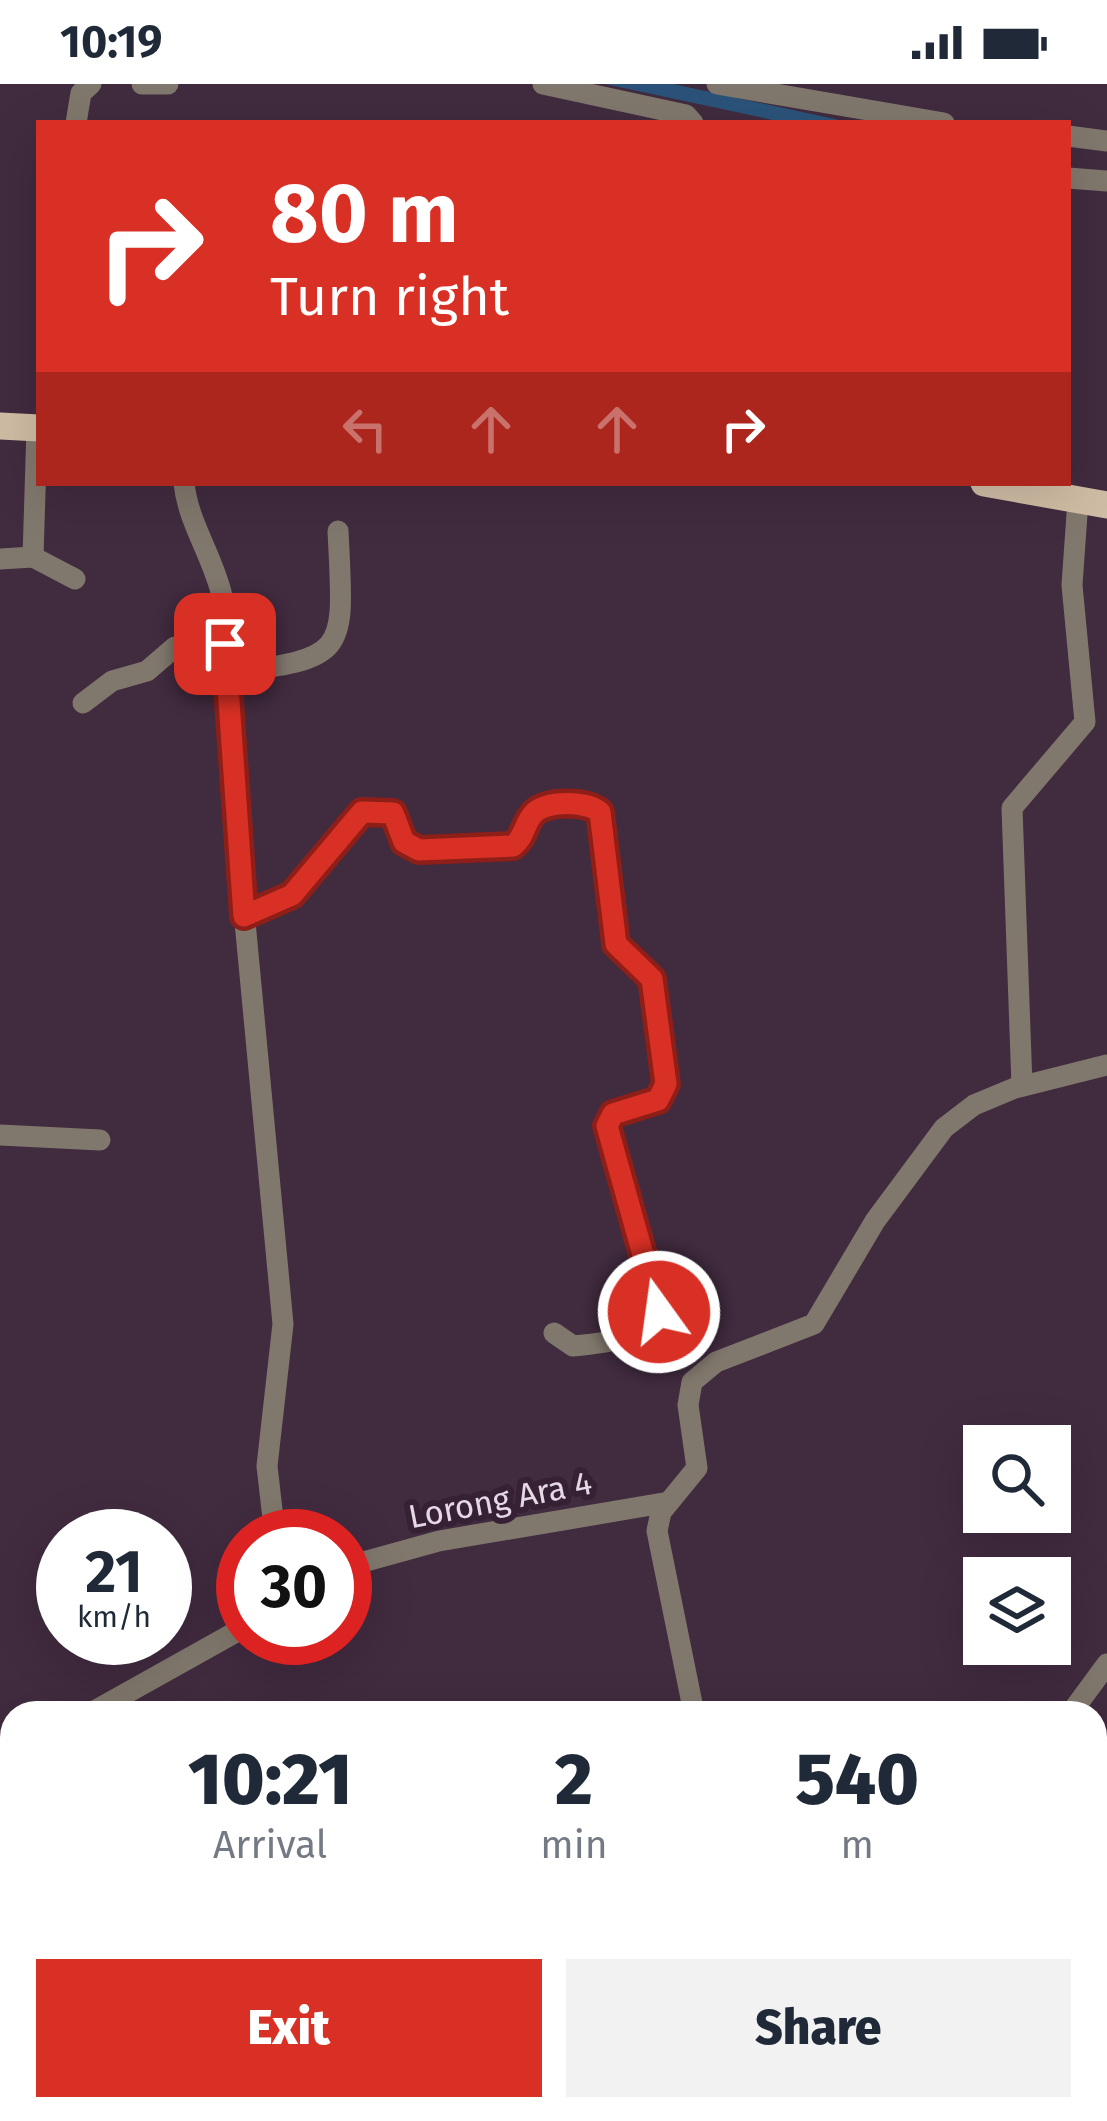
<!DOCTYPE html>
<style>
body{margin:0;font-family:"Fira Sans",sans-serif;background:#f2f2f3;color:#1f2937;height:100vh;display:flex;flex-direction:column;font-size:45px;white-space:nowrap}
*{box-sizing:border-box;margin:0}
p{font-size:39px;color:#747a83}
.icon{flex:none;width:66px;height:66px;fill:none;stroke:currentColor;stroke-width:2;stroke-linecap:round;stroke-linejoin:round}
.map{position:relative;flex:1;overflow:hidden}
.details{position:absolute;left:0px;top:1617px;width:1107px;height:420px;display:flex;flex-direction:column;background:#fff;border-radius:36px 36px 0 0;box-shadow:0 12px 48px #0002}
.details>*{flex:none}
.top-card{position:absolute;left:36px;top:36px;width:1035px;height:366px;border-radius:0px;box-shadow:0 12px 48px #0002;background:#d93025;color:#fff;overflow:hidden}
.tools{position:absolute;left:963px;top:1341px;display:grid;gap:24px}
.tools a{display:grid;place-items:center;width:108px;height:108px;border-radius:0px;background:#fff;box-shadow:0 12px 48px #0002;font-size:60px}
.speed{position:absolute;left:36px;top:1425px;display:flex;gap:24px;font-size:60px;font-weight:700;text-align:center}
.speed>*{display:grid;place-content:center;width:156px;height:156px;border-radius:50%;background:#fff;box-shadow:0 12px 48px #0002;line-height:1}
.speed small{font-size:30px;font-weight:400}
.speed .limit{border:18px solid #d22;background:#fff;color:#111}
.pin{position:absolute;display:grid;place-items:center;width:102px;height:102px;color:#fff;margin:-51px;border-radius:24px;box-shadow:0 6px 18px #0006}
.me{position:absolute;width:132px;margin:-66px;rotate:346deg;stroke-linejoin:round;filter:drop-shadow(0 0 9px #0008)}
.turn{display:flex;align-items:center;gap:42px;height:252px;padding:0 36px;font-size:54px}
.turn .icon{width:156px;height:156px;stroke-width:2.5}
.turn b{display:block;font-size:84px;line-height:102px}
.lanes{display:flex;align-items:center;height:114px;padding:0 36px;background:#0003;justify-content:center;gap:60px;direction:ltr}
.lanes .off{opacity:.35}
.eta{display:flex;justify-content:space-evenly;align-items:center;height:204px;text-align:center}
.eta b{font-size:72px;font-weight:800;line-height:84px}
.button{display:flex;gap:24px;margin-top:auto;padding:24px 36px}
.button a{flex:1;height:138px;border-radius:0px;background:#d93025;color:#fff;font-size:48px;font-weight:800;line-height:138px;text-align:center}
.button a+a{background:#f2f2f3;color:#1f2937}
.status{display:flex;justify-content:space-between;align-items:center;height:84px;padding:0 60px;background:#fff;direction:ltr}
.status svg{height:33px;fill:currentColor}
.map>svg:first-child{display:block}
.water{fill:#2b537a}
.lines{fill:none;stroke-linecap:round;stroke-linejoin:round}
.minor{stroke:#81786d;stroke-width:21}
.major{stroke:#cfbca4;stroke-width:27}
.route-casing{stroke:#8d1f18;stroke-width:30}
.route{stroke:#d93025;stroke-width:21}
.labels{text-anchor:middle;stroke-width:12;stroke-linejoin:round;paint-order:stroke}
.street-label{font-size:33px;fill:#e6d8e4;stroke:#362134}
</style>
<div class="status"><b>10:19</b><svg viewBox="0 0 49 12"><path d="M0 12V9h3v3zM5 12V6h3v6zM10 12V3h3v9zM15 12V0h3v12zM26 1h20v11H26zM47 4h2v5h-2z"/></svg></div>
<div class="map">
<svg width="1107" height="2037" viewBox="0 0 1107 2037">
<rect width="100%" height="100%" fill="#412b3f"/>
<polygon class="water" points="605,0 673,0 853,39 787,39"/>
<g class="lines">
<g class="minor">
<polyline points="142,0 168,0"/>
<polyline points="543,0 686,31 693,39"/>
<polyline points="717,0 944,39"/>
<polyline points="76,39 81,9 91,0"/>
<polyline points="1068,52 1107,57"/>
<polyline points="1068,94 1107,97"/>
<path d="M184 399C188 439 213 472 222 512L240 785 283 1240 267 1382 275 1452"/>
<polyline points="33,473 37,344"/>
<polyline points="0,475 33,473 75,495"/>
<path d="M227 589C350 574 344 570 338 447"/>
<polyline points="83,619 112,597 147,587 175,563 225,559"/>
<path d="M244 833 293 811 362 728 393 729 404 758 419 766 508 763 521 757 539 725 584 720 600 728 616 860 652 895 666 1000 658 1016 613 1030 607 1041 660 1223C648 1257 604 1259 573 1262L554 1249"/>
<polyline points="1022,1002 1012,724 1085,638 1072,501 1078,416"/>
<polyline points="0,1051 100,1056"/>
<polyline points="345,1483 439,1457 669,1418"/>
<polyline points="91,1629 243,1544"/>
<polyline points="694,1629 657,1447 661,1428 697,1384 688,1321 692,1298 716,1278 814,1240 875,1137 944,1044 974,1021 1015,1004 1107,981"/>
<polyline points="1071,1629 1107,1580"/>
<polyline points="0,1670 12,1667"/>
<polyline points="1095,1761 1107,1788"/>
<polyline points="1095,1828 1107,1821"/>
<polyline points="216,2025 230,2037"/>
<polyline points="542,2025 543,2037"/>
<polyline points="1051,2025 1062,2037"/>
<polyline points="714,2037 724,2025"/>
</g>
<g class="major">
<polyline points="0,342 39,344"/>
<polyline points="984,399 1107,421"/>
</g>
</g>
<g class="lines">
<defs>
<path id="route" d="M225 560 244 832 292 811 362 728 393 729 404 758 419 766 513 762C525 753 524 739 534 729 547 716 587 717 600 728L616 860 652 895 666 1000 658 1016 613 1030 607 1042 659 1228"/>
</defs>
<use href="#route" class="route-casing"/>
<use href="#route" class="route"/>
</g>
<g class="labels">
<g class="street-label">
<text transform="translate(500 1415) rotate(-11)" y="12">Lorong Ara 4</text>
</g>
</g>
</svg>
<div class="tools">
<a><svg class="icon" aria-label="search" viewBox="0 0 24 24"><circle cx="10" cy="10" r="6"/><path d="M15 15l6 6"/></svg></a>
<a><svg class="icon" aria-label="layers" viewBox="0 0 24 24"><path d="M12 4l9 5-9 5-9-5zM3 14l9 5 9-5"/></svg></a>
</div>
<div class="speed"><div>21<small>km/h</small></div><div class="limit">30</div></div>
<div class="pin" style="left:225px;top:560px;background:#d93025"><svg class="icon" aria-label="arrive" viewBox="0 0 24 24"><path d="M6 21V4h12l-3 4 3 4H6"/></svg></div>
<svg class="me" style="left:659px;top:1228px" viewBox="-20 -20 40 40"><circle r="17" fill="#d93025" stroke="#fff" stroke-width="3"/><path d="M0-11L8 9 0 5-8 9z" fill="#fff"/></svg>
<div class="top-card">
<div class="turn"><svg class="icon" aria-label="right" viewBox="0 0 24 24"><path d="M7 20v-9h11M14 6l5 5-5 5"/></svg><div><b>80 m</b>Turn right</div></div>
<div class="lanes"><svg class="icon off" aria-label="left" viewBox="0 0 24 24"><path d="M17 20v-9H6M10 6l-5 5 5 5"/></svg><svg class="icon off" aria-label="ahead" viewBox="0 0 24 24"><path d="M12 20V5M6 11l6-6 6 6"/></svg><svg class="icon off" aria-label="ahead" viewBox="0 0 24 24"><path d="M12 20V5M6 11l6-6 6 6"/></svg><svg class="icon" aria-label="right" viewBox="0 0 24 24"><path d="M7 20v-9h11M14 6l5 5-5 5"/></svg></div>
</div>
<section class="details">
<div class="eta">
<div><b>10:21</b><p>Arrival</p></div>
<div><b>2</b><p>min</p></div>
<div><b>540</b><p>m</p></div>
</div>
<div class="button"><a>Exit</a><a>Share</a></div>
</section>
</div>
